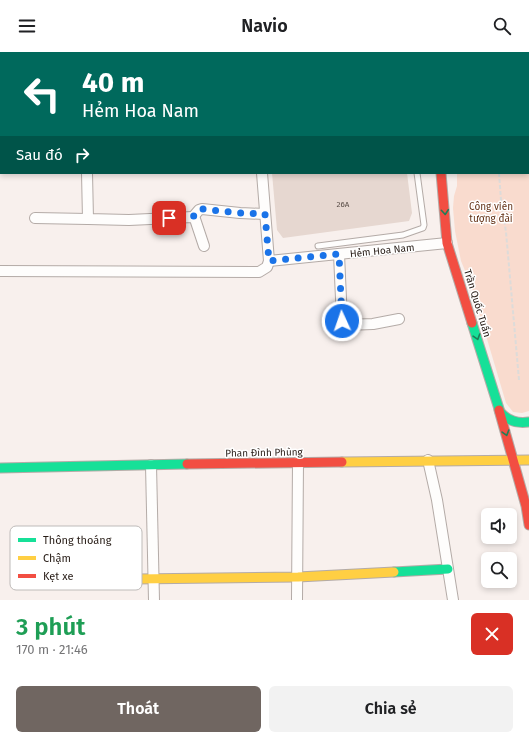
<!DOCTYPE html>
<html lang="vi">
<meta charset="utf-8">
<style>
body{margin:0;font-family:"Fira Sans",sans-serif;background:#f2f2f2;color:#202124;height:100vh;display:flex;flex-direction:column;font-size:15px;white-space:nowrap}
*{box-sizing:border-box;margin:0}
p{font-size:13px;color:#757577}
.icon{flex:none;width:22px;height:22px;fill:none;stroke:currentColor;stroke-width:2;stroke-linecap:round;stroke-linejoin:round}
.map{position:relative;height:548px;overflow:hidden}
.sheet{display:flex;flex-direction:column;background:#fff;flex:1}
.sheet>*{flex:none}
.guide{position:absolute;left:0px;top:0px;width:529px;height:122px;box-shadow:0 2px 6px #0003;background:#00695c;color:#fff;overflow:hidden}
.controls{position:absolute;left:481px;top:456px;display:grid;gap:8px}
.controls a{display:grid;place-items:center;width:36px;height:36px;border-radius:6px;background:#fff;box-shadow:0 2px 6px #0003;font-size:20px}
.pin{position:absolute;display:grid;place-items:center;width:34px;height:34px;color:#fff;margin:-17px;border-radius:8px;box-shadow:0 2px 6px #0006}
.me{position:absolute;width:44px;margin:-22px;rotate:357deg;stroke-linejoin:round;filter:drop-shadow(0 0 3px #0008)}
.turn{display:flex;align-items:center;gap:14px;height:84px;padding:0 16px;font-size:18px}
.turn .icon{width:52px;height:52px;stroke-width:2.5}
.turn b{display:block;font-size:28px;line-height:34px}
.then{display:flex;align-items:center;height:38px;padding:0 16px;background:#0003;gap:8px;font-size:15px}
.round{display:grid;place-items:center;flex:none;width:42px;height:42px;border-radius:6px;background:#f2f2f2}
.head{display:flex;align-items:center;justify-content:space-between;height:68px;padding:0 16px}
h1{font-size:24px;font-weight:600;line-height:30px;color:#1e9e55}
.button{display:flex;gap:8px;margin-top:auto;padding:8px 16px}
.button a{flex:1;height:46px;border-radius:6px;background:#706661;color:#fff;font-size:16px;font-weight:600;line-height:46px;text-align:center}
.button a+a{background:#f2f2f2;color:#202124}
header{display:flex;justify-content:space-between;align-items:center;height:52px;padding:0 16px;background:#fff;font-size:18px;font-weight:600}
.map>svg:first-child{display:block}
.green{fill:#f9dbce}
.building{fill:#e6d7d0}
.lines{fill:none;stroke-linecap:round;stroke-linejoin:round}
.lane-casing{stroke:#b4aba7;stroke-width:7}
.street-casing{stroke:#b4aba7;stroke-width:12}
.fast-casing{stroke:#b4aba7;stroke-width:11}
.slow-casing{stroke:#b4aba7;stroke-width:11}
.jam-casing{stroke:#b4aba7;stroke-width:11}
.path{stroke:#dddbd9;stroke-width:2;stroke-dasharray:4 2;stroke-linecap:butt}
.lane{stroke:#fefdfc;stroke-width:5}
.street{stroke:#fefdfc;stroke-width:10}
.fast{stroke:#16e098;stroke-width:9}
.slow{stroke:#ffcf43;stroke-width:9}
.jam{stroke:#f24e42;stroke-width:9}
.oneway{stroke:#1e7e57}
.route{stroke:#1a73e8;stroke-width:7;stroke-dasharray:0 12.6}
.labels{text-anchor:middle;stroke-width:3;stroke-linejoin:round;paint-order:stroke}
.number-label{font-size:8px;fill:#584c46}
.park-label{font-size:10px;fill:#653419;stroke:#fff}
.street-label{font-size:10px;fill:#271c16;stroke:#fff}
.key{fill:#fff;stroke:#bebbb9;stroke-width:1}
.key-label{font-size:11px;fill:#271c16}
</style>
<header><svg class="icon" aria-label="menu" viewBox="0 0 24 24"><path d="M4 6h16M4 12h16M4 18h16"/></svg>Navio<svg class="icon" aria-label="search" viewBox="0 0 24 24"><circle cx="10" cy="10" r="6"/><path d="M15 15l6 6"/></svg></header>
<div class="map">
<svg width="529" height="548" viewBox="0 0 529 548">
<rect width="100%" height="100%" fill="#f8f0ed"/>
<polygon class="green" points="439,0 529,0 529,359 522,361 513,360 506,351 471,233 461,209 455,179 453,156 454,144 457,134 457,121 528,121 528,1"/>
<polygon class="building" points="272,121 407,121 412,161 409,169 283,186 277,178"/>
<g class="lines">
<defs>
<g id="lane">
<polyline points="309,0 309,1"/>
<polyline points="400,0 400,1"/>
<polyline points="318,194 403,183 423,176 424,173 417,121"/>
</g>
<g id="street">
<polyline points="249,0 250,1"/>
<polyline points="0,90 1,90"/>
<polyline points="87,121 88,167 129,168 193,165 195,167 204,194"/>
<polyline points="193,165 199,158 202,157 240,161 265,162"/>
<polyline points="35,166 88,167"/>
<polyline points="339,202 342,269 344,272 346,273 373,272 399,267"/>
<polyline points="269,209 447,191"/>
<polyline points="0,219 259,220 267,215 269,209 262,121"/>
<polyline points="428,408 437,448 453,548"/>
<polyline points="151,413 154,548"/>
<polyline points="297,548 298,410"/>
</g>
<g id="fast">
<path d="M472 271 500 360C508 369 517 372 529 370"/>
<polyline points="0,416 187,412"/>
<polyline points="394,520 448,517"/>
</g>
<g id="slow">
<polyline points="342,410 529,408"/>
<polyline points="135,527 298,525 394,520"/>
</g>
<g id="jam">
<polyline points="430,0 430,1"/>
<polyline points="441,121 447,191 472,271"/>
<polyline points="499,358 526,454 529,473"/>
<polyline points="187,412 342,410"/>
<polyline points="23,488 21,522 23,528 26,529 135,527"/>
</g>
</defs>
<use href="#lane" class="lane-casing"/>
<use href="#street" class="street-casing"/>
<use href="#fast" class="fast-casing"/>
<use href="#slow" class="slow-casing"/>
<use href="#jam" class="jam-casing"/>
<g class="path">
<polyline points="463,1 463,0"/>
<polyline points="528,25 529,24"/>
<polyline points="528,93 529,93"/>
<polyline points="499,121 501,148 506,180 519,328"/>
</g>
<use href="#lane" class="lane"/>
<use href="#street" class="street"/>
<use href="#fast" class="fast"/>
<use href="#slow" class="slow"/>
<use href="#jam" class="jam"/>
</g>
<defs><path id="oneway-chevron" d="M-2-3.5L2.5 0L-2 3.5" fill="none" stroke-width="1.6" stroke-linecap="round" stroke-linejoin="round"/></defs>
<g class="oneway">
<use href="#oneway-chevron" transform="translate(445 160) rotate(85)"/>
<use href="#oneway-chevron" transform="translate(477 285) rotate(73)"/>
<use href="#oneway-chevron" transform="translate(506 381) rotate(74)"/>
</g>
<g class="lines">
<polyline class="route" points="169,166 193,165 198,158 202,157 240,161 265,162 269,209 339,202 342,269"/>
</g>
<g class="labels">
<g class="number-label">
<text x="343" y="155">26A</text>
</g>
<g class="park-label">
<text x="491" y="158">Công viên<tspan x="491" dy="12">tượng đài</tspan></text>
</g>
<g class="street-label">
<text transform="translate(382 198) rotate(-6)" y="4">Hẻm Hoa Nam</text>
<text transform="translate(478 251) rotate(73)" y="4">Trần Quốc Tuấn</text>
<text transform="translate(264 400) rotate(-1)" y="4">Phan Đình Phùng</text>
</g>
</g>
<rect x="10" y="474" width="132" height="64" rx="6" class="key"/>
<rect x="18" y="486" width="18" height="4" fill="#16e098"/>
<rect x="18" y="504" width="18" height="4" fill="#ffcf43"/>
<rect x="18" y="522" width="18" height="4" fill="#f24e42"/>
<g class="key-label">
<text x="43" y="492">Thông thoáng</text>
<text x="43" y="510">Chậm</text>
<text x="43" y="528">Kẹt xe</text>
</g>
</svg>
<div class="controls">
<a><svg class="icon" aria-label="sound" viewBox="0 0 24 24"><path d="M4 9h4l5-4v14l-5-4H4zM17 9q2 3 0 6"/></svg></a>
<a><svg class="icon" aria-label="search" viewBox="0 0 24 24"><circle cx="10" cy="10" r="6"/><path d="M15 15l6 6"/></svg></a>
</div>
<div class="pin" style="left:169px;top:166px;background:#d93025"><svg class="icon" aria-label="arrive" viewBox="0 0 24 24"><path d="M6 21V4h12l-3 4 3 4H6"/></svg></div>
<svg class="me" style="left:342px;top:269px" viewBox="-20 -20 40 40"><circle r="17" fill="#1a73e8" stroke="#fff" stroke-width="3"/><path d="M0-11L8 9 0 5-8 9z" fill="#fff"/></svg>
<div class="guide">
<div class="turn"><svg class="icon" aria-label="left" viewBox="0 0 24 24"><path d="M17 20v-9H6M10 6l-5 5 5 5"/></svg><div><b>40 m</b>Hẻm Hoa Nam</div></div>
<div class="then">Sau đó<svg class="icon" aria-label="right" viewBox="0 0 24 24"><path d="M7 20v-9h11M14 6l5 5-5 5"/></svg></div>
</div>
</div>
<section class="sheet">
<div class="head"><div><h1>3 phút</h1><p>170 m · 21:46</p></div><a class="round" style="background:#d93025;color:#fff"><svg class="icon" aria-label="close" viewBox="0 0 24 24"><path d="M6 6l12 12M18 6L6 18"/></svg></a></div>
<div class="button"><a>Thoát</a><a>Chia sẻ</a></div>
</section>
